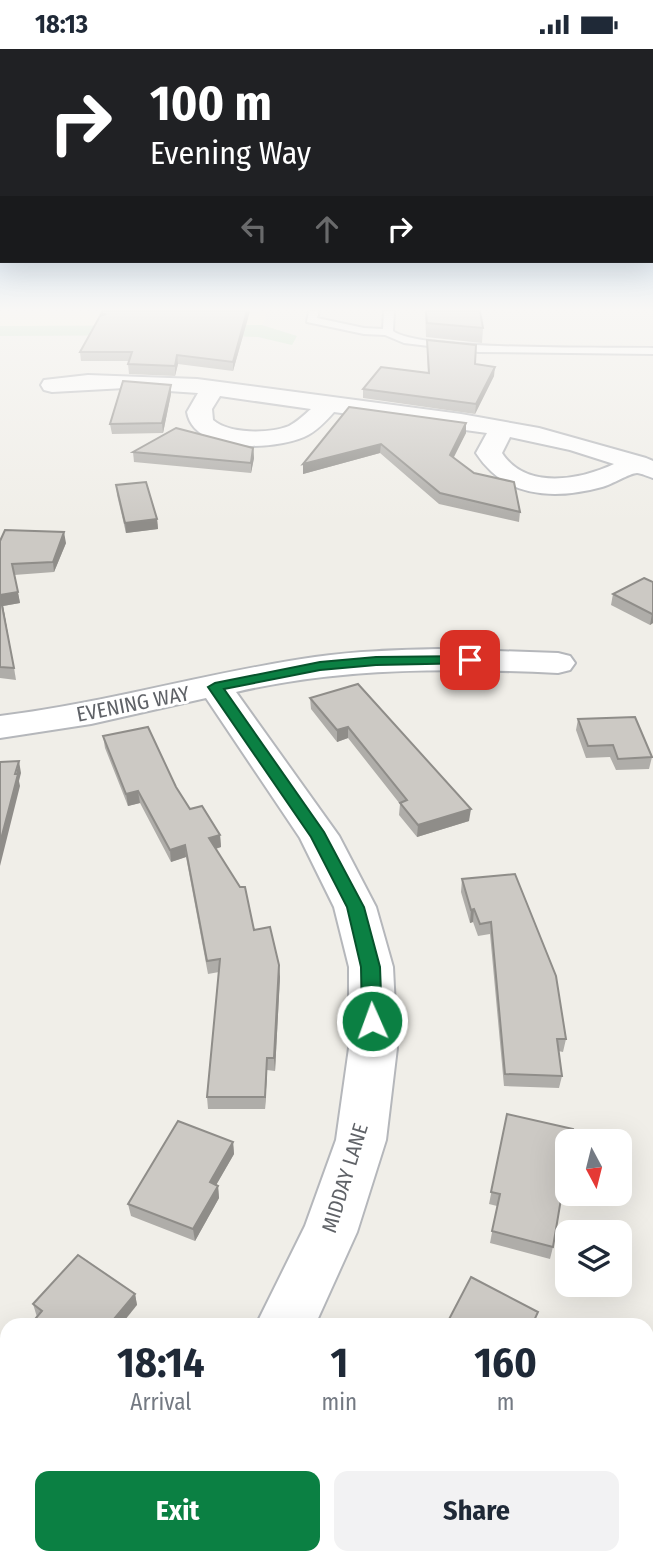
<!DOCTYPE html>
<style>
body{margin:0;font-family:"Fira Sans Condensed",sans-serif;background:#f2f2f3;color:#1f2937;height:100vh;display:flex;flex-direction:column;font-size:26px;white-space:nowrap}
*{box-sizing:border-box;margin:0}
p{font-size:23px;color:#747a83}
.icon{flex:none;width:38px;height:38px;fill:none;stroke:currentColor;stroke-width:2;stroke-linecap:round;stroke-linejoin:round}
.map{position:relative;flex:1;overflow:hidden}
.drawer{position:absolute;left:0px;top:1269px;width:654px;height:247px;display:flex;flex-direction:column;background:#fff;border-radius:21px 21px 0 0;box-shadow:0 7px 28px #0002}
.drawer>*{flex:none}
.top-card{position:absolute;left:0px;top:0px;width:654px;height:214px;box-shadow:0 7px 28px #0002;background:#202124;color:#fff;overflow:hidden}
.needle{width:46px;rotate:173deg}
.buttons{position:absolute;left:555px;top:1080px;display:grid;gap:14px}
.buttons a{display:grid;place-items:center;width:77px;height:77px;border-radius:14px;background:#fff;box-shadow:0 7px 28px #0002;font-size:35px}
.pin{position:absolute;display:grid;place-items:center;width:60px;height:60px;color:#fff;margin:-30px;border-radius:14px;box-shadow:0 4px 10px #0006}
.me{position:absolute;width:77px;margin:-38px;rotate:358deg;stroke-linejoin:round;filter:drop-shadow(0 0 5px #0008)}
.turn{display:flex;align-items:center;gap:24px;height:147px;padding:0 35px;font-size:32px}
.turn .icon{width:91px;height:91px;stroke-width:2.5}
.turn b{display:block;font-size:49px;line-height:60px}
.lanes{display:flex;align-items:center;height:66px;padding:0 35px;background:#0003;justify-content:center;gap:35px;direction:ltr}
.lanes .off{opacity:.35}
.eta{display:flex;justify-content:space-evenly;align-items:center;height:119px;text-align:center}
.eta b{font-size:42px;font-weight:700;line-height:49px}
.primary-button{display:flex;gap:14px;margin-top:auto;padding:14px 35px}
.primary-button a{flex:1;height:80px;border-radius:14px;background:#0b8043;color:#fff;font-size:28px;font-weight:700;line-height:80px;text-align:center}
.primary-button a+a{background:#f2f2f3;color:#1f2937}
.status{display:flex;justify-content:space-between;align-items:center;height:49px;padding:0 35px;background:#fff;direction:ltr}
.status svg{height:19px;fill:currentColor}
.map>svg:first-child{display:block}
.commercial{fill:#fcf6e1}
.green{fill:#c6e5c7}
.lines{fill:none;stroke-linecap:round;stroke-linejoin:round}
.lane-casing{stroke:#b5b7bb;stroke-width:4}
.street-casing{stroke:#b5b7bb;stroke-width:4}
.lane{fill:#fff;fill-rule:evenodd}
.street{fill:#fff;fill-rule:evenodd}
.wall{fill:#afada9}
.shaded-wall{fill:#8f8d89}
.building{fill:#ccc9c4;stroke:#8f8d89;stroke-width:2}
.route{fill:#0b8043;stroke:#07532c;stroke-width:2}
.labels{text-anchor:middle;stroke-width:6;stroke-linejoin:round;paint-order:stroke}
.street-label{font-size:21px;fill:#5f6267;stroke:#fff}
</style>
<div class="status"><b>18:13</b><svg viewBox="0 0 49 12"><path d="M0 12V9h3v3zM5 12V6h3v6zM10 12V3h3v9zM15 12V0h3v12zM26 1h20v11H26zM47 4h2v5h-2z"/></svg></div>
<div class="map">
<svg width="653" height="1515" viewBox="0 0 653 1515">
<rect width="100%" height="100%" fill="#f0eee8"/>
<polygon class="commercial" points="0,262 268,262 262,276 0,277"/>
<polygon class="green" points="262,276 297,287 292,296 258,288 203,286 0,287 0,277"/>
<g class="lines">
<defs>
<path id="lane" d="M309 262H319L317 269 364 279 383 280 384 262H394L393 282C418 302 611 298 653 299V305L479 303 404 294 385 286 364 285 307 273Z"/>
<g id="street">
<path d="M88 326 197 330 461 365 539 379 646 409 653 412V429C649 428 641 424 637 424 630 424 611 436 602 438 554 451 505 449 476 404L487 384 334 363C326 372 316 383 304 388 274 401 194 405 187 363L198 344 125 339 52 343 44 341 41 336 44 331ZM220 347 311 360C304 366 297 373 289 377 269 385 229 385 213 371L212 360ZM510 388 570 401 614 415C580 431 526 441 502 404Z"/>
<path d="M438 600 558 604 570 607 575 614 570 621 558 624C449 619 343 618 236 643L339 787 376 858 393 918 397 999 386 1091 357 1183 315 1276H256L305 1177 336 1091 349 999V918L334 858 300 789 206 649 91 675 0 689V667C107 654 209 623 315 608 356 602 397 601 438 600Z"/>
<polygon points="85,1508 154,1508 151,1515 83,1515"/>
</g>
</defs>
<use href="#lane" class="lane-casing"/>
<use href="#street" class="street-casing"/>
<use href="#lane" class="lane"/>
<use href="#street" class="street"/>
</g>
<g class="wall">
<polygon points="103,262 250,262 233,322 178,315 175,327 129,325 128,315 129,312 81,312 80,303"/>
<polygon points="425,262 480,262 483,279 482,294 426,288"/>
<polygon points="427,291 475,315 494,327 475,365 363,349 363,340 428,324"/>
<polygon points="171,345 163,384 112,385 110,375"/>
<polygon points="349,358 466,374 466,384 453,408 520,463 519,473 439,455 380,404 303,425 303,415"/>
<polygon points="253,399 254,409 251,424 134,413 133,403"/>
<polygon points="116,436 157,470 158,480 126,484 117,446"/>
<polygon points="0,492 66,494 54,523 14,526 20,554 3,557 16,631 0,629"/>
<polygon points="653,533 653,574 650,576 611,556 613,545"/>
<polygon points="310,649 469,772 417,788 399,766 400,755 348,689 337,693 311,660"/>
<polygon points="578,670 652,708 649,720 616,721 610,708 586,709 576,681"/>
<polygon points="103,687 176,738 190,760 220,786 221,798 216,800 254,881 280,928 275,1022 267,1021 265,1060 208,1060 207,1048 219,923 208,925 186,808 171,813 140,754 128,757 105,699"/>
<polygon points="515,825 566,990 563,1003 558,1002 562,1027 559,1039 504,1037 490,885 478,887 473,873 470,874 461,843 462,830"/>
<polygon points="507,1065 553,1198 550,1210 490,1194 497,1157 489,1155"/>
<polygon points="233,1093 234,1105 216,1136 218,1137 219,1149 195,1192 131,1167 128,1155"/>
<polygon points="135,1245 137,1256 37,1268 33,1255"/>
<polygon points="298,1508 452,1508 457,1515 298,1515"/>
</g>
<g class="shaded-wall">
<polygon points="247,262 250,262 233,322 233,313"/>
<polygon points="177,306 178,315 175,327 175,317"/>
<polygon points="495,318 494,327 475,365 476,355"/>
<polygon points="171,336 171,345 163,384 162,374"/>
<polygon points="466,374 466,384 450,416 450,406"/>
<polygon points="381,395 380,404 303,425 303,415"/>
<polygon points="253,399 254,409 251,424 251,414"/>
<polygon points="157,470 158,480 126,484 125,474"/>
<polygon points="64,483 66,494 54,523 53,513"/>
<polygon points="18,543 20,554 3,557 16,631 0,546"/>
<polygon points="653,564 653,574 650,576 652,565"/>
<polygon points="348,678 348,689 337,693 337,681"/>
<polygon points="19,712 21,724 19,732 20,737 0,817 0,794"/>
<polygon points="138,742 140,754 128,757 126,745"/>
<polygon points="471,760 469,772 417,788 418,776"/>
<polygon points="220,786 221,798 210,801 209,789"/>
<polygon points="185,796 186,808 171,813 170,801"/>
<polygon points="474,860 473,873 470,874 471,861"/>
<polygon points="279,916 280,928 275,1022 274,1009"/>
<polygon points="267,1009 267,1021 265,1060 265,1048"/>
<polygon points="233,1093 234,1105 211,1145 210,1133"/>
<polygon points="218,1137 219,1149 195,1192 193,1180"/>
<polygon points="135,1245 137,1256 121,1276 109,1276"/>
<polygon points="7,1310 7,1318 0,1326 0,1318"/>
</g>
<g class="building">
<polygon points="103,262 247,262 233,313 177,306 175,317 128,315 132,303 80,303 100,267 106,265 101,265"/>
<polygon points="426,262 480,262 483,279 427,274"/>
<polygon points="427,291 476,296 475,315 495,318 476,355 363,340 381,318 429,324"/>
<polygon points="123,332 171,336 162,374 110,375"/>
<polygon points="349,358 466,374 450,406 474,424 514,433 520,463 440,444 381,395 303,415"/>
<polygon points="176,379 253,399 251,414 133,403"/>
<polygon points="146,433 157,470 125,474 116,436"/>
<polygon points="5,481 64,483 53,513 12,515 18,543 0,546 14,619 0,618 0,492"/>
<polygon points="644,529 653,533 653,564 652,565 613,545"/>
<polygon points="358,635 471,760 418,776 400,754 407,751 348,678 337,681 310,649"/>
<polygon points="635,668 652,708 618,710 613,696 588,697 578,670"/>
<polygon points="148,678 176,738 190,760 202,757 220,786 209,789 240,838 245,838 254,881 270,878 279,916 274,1009 267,1009 265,1048 207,1048 220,910 207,912 185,796 170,801 138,742 126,745 103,687"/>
<polygon points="19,712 15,725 18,725 0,794 0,713"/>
<polygon points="515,825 556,927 566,990 557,990 562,1027 505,1025 491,873 480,875 474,860 471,861 462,830"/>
<polygon points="507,1065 573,1080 571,1092 567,1092 567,1114 553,1198 492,1182 500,1145 491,1143"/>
<polygon points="178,1072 233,1093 210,1133 218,1137 193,1180 128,1155"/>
<polygon points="78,1206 135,1245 109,1276 30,1276 42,1262 33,1255"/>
<polygon points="471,1228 538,1263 532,1276 446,1276"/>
<polygon points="0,1303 7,1308 0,1318"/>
<polygon points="300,1508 452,1508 457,1512 456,1515 303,1515 305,1513"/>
</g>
<linearGradient id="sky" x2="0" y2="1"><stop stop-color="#91c2ef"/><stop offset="0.55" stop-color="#f8f7f5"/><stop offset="1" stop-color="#f8f7f5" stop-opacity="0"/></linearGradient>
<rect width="653" height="474" fill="url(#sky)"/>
<polygon class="route" points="470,607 477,611 475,614 376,616 320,621 224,640 324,783 364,858 380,918 382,972 379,977 372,979 365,977 362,972 361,918 347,858 311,788 208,638 215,634 320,613 376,608"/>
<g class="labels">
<g class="street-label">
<text transform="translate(133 655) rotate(-11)" y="7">EVENING WAY</text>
<text transform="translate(345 1129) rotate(-73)" y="7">MIDDAY LANE</text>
</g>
</g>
</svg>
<div class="buttons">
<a><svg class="needle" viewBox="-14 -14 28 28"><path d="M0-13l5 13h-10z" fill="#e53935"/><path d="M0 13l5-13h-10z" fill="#747a83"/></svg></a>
<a><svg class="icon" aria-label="layers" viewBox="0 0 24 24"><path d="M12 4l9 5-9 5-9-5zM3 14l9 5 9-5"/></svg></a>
</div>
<div class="pin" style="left:470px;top:611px;background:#d93025"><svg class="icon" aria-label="arrive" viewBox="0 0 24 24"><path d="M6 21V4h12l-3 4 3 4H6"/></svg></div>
<svg class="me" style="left:372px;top:972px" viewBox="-20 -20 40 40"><circle r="17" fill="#0b8043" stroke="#fff" stroke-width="3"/><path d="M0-11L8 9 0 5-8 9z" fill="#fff"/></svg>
<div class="top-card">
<div class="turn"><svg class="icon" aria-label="right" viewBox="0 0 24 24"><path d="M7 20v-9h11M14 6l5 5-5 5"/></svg><div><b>100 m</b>Evening Way</div></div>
<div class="lanes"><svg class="icon off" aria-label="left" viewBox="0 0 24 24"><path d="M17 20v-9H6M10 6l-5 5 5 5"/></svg><svg class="icon off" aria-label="ahead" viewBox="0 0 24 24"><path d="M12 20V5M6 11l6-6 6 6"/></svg><svg class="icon" aria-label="right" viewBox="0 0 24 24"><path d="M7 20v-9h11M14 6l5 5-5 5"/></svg></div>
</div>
<section class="drawer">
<div class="eta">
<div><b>18:14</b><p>Arrival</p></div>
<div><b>1</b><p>min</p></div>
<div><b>160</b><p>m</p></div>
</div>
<div class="primary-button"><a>Exit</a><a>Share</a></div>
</section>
</div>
